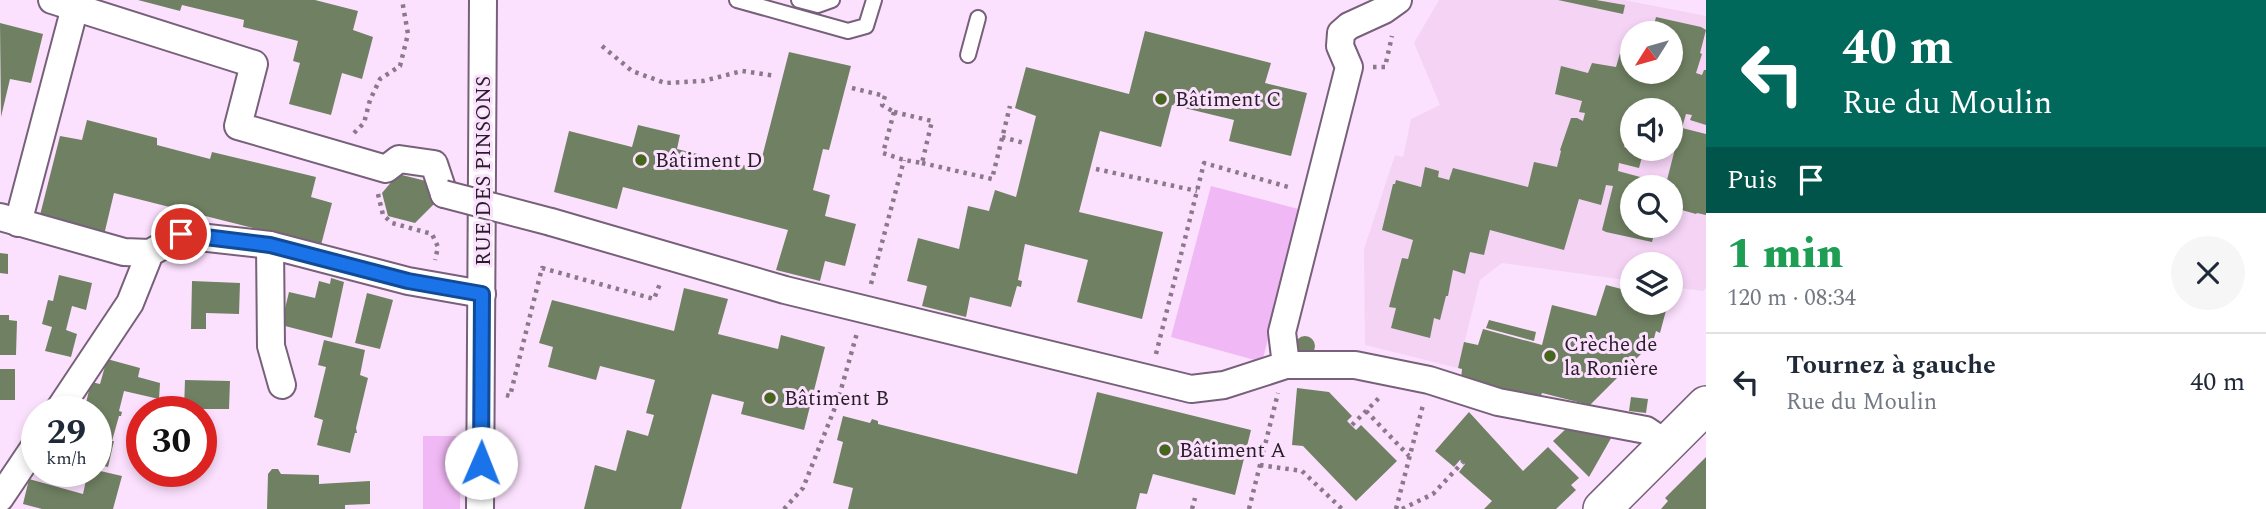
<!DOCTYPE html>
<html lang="fr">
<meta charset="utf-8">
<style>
body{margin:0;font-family:Spectral,serif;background:#f6f6f7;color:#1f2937;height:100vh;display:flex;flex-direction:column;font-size:26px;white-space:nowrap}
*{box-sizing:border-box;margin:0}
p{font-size:23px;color:#747a83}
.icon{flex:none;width:38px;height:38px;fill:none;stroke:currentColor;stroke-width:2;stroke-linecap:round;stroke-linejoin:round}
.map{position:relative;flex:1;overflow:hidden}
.drawer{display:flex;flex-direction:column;background:#fff;width:560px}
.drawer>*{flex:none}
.banner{background:#00695c;color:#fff;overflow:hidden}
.needle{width:46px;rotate:233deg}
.fabs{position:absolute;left:1620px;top:21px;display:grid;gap:14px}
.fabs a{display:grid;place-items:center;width:63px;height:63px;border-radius:50%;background:#fff;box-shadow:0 4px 10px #0003;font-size:35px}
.speed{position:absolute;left:21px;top:396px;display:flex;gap:14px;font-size:35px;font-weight:700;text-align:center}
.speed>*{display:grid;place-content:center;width:91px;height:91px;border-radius:50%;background:#fff;box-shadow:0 4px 10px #0003;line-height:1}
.speed small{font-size:18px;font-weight:400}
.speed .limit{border:10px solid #d22;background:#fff;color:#111}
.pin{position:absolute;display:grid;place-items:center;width:60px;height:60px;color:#fff;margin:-30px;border:4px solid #fff;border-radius:50%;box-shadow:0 2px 7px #0007}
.me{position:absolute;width:77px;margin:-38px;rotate:1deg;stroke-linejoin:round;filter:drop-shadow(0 0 5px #0008)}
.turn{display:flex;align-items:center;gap:24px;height:147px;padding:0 21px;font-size:32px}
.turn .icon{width:91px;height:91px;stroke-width:2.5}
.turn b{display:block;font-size:49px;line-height:60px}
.then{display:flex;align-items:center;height:66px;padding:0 21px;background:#0003;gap:14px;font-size:26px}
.round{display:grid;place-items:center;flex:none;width:74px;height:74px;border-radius:37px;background:#f6f6f7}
.summary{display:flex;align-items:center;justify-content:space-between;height:119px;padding:0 21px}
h1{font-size:42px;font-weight:800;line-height:52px;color:#1e9e55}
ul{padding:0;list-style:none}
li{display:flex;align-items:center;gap:21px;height:98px;padding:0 21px;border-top:2px solid #e0e1e3}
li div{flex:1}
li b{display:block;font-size:26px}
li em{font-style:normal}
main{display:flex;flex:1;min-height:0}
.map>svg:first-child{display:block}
.built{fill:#f4d3f5;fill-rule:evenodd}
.green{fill:#f0b8f4}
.building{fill:#708062;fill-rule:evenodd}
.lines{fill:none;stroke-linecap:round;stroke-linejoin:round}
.lane-casing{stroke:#776079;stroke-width:18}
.street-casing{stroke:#776079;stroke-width:30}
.secondary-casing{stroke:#776079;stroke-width:40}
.path{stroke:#8a798b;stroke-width:4.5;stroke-dasharray:3.5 5;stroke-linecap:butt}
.lane{stroke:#fff;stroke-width:14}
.street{stroke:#fff;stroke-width:26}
.secondary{stroke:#fff;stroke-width:37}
.street-bridge-casing{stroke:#776079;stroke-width:30;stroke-linecap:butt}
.street-bridge{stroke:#fff;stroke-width:26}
.route-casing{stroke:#114b97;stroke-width:18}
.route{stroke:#1a73e8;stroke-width:12}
.poi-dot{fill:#46661d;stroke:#fce1fe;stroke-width:2.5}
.labels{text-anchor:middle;stroke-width:6;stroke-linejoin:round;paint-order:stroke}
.poi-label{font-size:21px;fill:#271e28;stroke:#fce1fe;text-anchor:start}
.street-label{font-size:21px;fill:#271e28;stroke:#fce1fe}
</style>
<main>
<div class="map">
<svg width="1706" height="509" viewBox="0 0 1706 509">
<rect width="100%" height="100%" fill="#fce1fe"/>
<path class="built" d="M1439 0H1624L1706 16V288L1703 291 1671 287V264H1633V281L1502 263 1480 280 1458 368 1365 345 1364 249 1395 155 1403 157 1411 119 1440 105 1414 43ZM1633 33H1671V72H1633ZM1633 110H1671V149H1633ZM1633 187H1671V226H1633Z"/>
<g class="green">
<polygon points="1211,186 1302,210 1262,362 1171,337"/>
<polygon points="423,436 461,436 460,509 423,509"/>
</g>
<g class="building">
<polygon points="138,0 315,0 358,11 353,30 373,37 362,79 342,73 331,115 289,104 300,63 293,61 298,41 243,27 244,20 182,5 180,11"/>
<polygon points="1558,0 1596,0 1625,5 1623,14"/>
<path d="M1656 17 1701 27 1706 30 1700 53 1702 54 1696 73 1702 75 1704 70H1706V125L1690 120 1692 115 1686 114 1682 128 1706 134V215L1697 213 1696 214 1671 207V187H1633V226H1656L1652 242 1606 232 1602 230 1613 186 1606 185 1601 205 1579 199 1564 250 1490 230 1484 255 1470 252 1465 274 1453 270 1448 296H1446L1440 320 1434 318 1430 338 1391 328 1396 308 1389 307 1395 284 1402 258 1408 259 1413 240 1382 230 1393 184H1395L1396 180 1421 187 1425 167 1439 171 1438 177 1449 180 1453 168 1528 187 1534 162 1557 167 1561 151 1560 150 1571 118H1577L1583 121 1585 113 1579 112 1582 101 1555 94 1561 66 1588 73 1592 63 1616 67 1621 50 1633 53V72H1671V33H1652ZM1633 110H1671V135L1678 137 1666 184 1618 171 1619 163 1639 168 1643 153 1624 147 1630 125H1633Z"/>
<polygon points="0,23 43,34 31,83 10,79 1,117"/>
<polygon points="1145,31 1271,63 1265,83 1307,93 1291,156 1229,141 1234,120 1172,105 1161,147 1100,131 1079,212 1163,232 1142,319 1077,302 1088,260 1025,244 1018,280 1022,281 1021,287 1017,286 1011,307 970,297 966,317 922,306 927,286 907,281 918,238 959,249 968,206 989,211 995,190 1016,197 1036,116 1015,108 1026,67 1129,94"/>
<polygon points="789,52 851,66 829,150 823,149 813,190 830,195 825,216 856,224 845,266 825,261 820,281 776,270 788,230 623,187 617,209 554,192 569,131 632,147 638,125 680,135 677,149 759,169"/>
<polygon points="87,120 157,138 157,145 210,159 212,152 316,177 311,197 332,203 321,245 114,193 104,235 39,219 60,136 82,140"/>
<polygon points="398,174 426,181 434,204 415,223 388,216 382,193"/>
<polygon points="0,253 8,254 8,274 0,273"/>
<polygon points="59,275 92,283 86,310 72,306 66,330 77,334 71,357 45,351 52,327 42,324 48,300 53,301"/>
<polygon points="331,278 344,282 332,338 281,325 289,292 315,298 319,281 330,284"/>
<polygon points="192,281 240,283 239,314 206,313 206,329 191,329"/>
<polygon points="1606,285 1633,292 1633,303 1668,303 1660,333 1656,331 1653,342 1590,405 1542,393 1540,398 1536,398 1461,379 1462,369 1458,368 1464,342 1478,345 1483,329 1542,345 1552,305 1596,316"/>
<polygon points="684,288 728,299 718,334 778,349 781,335 825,347 804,430 741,414 744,402 712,394 681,509 584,509 595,465 616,471 627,430 648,436 654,415 646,413 655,380 600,366 596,380 548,367 553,347 539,343 552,300 674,331"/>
<polygon points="367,293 393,300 380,349 355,343"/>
<polygon points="0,315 9,315 9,320 17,321 16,355 0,355"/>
<polygon points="1489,320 1536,332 1534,341 1486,328"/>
<circle cx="1305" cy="346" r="10"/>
<polygon points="324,340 365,350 360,375 368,378 356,428 357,433 355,433 350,453 317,445 323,420 314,417 326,367 318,365"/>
<polygon points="107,359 140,368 138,377 160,383 159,399 124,391 119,411 122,412 121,416 119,416 112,441 114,441 108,467 96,464 96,411 74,411 76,405 85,407 91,382 100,384"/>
<rect x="0" y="369" width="15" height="31"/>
<polygon points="185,380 230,381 229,409 184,409"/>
<polygon points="1297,388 1329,392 1352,416 1347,421 1356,430 1361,425 1397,461 1356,501 1303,446 1292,445"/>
<polygon points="1097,392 1251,430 1235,495 1153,474 1147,494 1140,493 1136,509 848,509 853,488 833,483 843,442 837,440 843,416 870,423 872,419 878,421 878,424 1077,474"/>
<polygon points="1631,397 1648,399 1646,413 1629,411"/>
<polygon points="1469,412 1523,471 1548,447 1579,478 1571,485 1576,490 1556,509 1484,509 1492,501 1459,472 1465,464 1460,460 1454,467 1435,451"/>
<polygon points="1568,427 1614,433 1589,477 1553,441"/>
<polygon points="1706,457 1706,509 1661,509 1668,501 1665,498"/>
<polygon points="272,469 278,469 281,474 319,475 319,484 370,481 370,504 345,505 345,509 267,509 268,474"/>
<polygon points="96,470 122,476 113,509 42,509 23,504 29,479 83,494 88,471"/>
</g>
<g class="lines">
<defs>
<g id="lane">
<polyline points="737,0 848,31 866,26 874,0"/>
<polyline points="799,0 818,5 832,0"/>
<polyline points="968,55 978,18"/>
</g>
<g id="street">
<polyline points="52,0 254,64 238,126 386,169 399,159 434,164 444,194"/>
<polyline points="0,217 124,252 150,253"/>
<polyline points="551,222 785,290 1191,389 1224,385 1286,365 1355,365 1429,380 1498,402 1646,430 1667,444"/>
<polyline points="18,223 75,7"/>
<polyline points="270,245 271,346 282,385"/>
<polyline points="1286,365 1282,332 1349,67 1340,46 1341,33 1349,26 1384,10 1398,0"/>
<polyline points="58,411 130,303 150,253 181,235 270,245 408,281 482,294"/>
<polyline points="0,498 37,443"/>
<polyline points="480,509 483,0"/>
</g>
<polyline id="secondary" points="1602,509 1706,405"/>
</defs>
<use href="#lane" class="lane-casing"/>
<use href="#street" class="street-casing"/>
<use href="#secondary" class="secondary-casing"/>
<g class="path">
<polyline points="602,46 632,71 665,83 703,81 742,71 776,76"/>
<polyline points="1373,67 1385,67 1392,36"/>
<polyline points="852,88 885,96 882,105 894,112"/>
<polygon points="894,112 932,121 922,163 904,160 883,153"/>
<polyline points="354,133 364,123 370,100 380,79 400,66 408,34 402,0"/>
<polyline points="1002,137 1024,143"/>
<polyline points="922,163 992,179 1010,106"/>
<polyline points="1096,169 1197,191"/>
<polyline points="378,194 383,215 392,223 432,234 438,247 435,260"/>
<polyline points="871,284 904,160"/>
<polyline points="1156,354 1204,163 1292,188"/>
<polyline points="506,395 510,396 542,268 654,299 661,281"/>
<polyline points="1366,411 1409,456"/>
<polyline points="1352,425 1382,395"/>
<polyline points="1260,465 1302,471 1342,509"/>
<polyline points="784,509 803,488 838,400 857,333"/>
<polyline points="1192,509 1195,498"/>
<polyline points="1249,509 1278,393"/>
<polyline points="1396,509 1423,405"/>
<polyline points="1402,509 1433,494 1463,462"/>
</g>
<use href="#lane" class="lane"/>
<use href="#street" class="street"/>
<use href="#secondary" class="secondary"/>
<defs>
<polyline id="street-bridge" points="444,194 551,222"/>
</defs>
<use href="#street-bridge" class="street-bridge-casing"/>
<use href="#street-bridge" class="street-bridge"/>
</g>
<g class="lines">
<defs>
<polyline id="route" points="181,234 270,245 408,281 482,294 481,463"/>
</defs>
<use href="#route" class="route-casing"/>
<use href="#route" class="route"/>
</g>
<g class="poi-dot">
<circle cx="1161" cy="99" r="7"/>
<circle cx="641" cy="160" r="7"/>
<circle cx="1550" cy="356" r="7"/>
<circle cx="770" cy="398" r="7"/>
<circle cx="1165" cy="450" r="7"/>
</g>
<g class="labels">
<g class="poi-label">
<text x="1175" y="106">Bâtiment C</text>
<text x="655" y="167">Bâtiment D</text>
<text x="1564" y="351">Crèche de<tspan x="1564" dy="24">la Ronière</tspan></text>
<text x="784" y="405">Bâtiment B</text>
<text x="1179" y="457">Bâtiment A</text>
</g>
<g class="street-label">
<text transform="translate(483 171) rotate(-90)" y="7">RUE DES PINSONS</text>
</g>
</g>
</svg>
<div class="fabs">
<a><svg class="needle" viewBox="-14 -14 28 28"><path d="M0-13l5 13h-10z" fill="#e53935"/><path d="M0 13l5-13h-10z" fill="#747a83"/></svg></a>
<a><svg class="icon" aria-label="sound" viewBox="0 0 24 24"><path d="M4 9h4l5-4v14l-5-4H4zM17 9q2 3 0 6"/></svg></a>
<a><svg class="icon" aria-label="search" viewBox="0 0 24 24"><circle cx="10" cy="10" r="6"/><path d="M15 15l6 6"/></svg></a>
<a><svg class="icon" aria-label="layers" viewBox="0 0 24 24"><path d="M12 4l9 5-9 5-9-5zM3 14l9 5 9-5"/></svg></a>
</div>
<div class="speed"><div>29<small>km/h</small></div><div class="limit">30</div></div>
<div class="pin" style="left:181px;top:234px;background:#d93025"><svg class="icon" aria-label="arrive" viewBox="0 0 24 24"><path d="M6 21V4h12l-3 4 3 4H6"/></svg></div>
<svg class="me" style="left:481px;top:463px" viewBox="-20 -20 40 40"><circle r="19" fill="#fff"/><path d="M0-13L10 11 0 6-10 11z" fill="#1a73e8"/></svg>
</div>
<section class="drawer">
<div class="banner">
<div class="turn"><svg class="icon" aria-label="left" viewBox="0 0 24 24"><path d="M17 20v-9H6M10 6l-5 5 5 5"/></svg><div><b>40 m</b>Rue du Moulin</div></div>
<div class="then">Puis<svg class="icon" aria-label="arrive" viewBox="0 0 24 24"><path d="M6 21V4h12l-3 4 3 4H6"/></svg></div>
</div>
<div class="summary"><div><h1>1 min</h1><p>120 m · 08:34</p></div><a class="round"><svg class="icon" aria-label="close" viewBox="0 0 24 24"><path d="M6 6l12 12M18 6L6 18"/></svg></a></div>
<ul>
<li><svg class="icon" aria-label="left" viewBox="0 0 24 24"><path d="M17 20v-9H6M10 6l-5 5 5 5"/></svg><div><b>Tournez à gauche</b><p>Rue du Moulin</p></div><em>40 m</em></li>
</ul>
</section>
</main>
